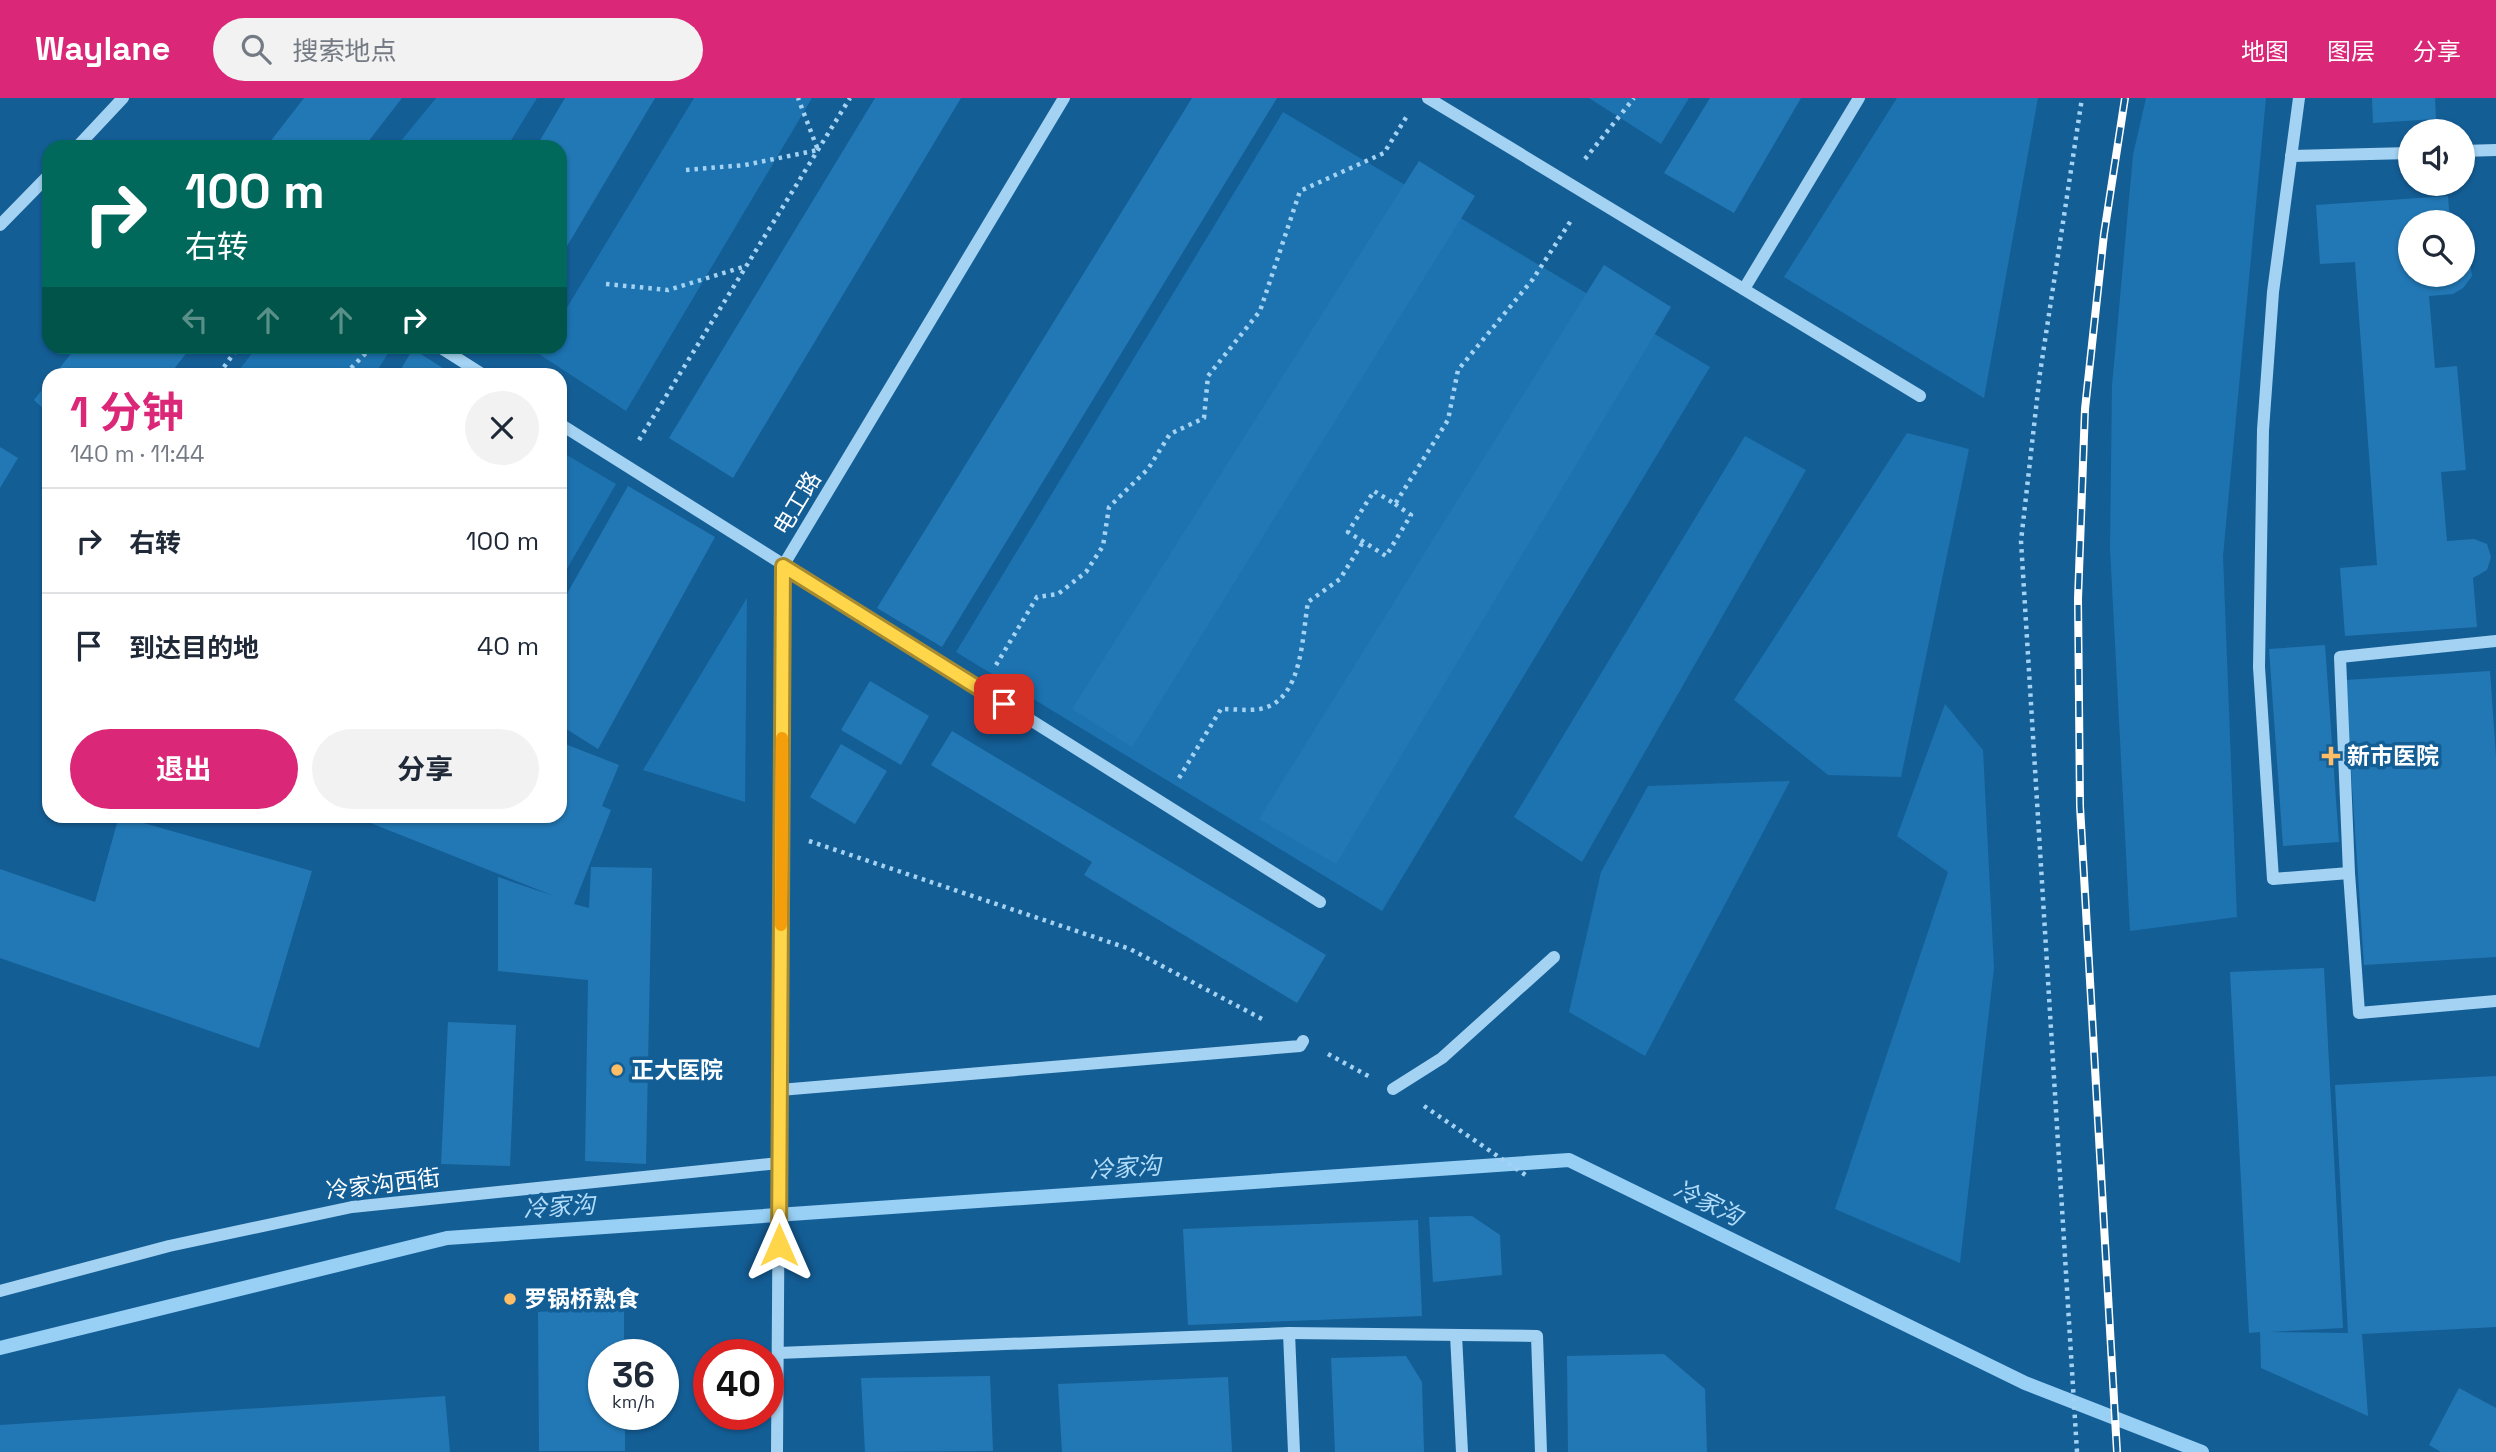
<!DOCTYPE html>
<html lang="zh">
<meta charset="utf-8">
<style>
body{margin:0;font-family:"Space Grotesk","Noto Sans SC",sans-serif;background:#f2f2f3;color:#1f2937;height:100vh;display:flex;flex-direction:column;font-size:26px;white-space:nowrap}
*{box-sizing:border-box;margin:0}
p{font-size:23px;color:#747a83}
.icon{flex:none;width:38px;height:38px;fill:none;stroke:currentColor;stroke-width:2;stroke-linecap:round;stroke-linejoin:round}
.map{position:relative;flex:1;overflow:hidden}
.sheet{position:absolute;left:42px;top:270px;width:525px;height:455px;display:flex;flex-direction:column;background:#fff;border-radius:21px;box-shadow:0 2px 5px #0004}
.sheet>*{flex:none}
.top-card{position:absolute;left:42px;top:42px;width:525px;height:214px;border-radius:21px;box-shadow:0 2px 5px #0004;background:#00695c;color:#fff;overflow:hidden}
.tools{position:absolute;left:2398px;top:21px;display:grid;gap:14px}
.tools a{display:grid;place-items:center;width:77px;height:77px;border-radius:50%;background:#fff;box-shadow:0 2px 5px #0004;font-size:35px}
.speed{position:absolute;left:588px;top:1241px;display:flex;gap:14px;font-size:35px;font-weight:700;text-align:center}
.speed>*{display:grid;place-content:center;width:91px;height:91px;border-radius:50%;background:#fff;box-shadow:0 2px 5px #0004;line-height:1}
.speed small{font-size:18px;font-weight:400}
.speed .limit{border:10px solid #d22;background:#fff;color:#111}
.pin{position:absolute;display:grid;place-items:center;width:60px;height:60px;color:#fff;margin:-30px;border-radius:14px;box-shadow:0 4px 10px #0006}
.me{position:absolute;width:77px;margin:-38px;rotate:0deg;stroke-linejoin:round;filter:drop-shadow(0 0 5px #0008)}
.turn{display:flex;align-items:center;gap:24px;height:147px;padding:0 28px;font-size:32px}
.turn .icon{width:91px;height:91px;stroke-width:2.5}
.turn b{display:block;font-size:49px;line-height:60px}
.lanes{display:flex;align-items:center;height:66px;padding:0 28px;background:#0003;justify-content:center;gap:35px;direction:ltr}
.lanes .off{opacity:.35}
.round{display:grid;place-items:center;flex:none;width:74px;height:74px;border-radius:37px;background:#f2f2f3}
.overview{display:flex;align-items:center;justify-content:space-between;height:119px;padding:0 28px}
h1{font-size:42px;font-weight:700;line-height:52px;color:#db2777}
.primary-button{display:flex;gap:14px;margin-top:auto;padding:14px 28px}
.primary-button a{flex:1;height:80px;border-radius:42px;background:#db2777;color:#fff;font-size:28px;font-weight:700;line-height:80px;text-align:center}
.primary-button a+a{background:#f2f2f3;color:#1f2937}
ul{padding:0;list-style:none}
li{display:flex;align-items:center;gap:21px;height:105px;padding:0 28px;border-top:2px solid #e0e1e3}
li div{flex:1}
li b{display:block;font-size:26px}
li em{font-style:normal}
header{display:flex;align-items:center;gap:42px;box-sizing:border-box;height:98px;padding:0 35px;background:#db2777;color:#fff}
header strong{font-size:33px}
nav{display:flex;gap:38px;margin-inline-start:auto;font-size:24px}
.search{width:490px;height:63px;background:#f2f2f3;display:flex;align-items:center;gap:18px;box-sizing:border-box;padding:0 24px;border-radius:38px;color:#747a83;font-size:26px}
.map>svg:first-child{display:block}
.green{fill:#1c73b0}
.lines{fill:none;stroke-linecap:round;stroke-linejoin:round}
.stream{stroke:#97cff5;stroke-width:14}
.building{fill:#2278b5}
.path{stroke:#a4d2f2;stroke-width:4.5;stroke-dasharray:3.5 5;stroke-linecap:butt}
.minor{stroke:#a4d2f2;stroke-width:12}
.rail-casing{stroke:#fff;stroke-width:8}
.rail{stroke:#145e96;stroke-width:5;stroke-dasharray:16;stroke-linecap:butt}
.route-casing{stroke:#a68a30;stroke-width:18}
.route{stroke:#ffd54a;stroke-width:12}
.slow{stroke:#f59e0b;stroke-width:12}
.poi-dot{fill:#ffbe66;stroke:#145e96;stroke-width:2.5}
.labels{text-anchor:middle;stroke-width:7;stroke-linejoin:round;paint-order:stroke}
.street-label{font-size:23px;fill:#fff;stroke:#145e96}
.poi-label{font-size:23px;font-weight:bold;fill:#fff;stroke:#145e96;text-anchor:start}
.water-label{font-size:24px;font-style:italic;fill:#b1dcf9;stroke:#145e96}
</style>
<header>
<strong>Waylane</strong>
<div class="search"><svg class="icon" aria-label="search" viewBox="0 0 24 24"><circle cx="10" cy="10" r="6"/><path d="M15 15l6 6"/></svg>搜索地点</div>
<nav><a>地图</a><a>图层</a><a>分享</a></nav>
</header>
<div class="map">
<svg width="2496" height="1354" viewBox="0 0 2496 1354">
<rect width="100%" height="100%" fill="#145e96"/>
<g class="green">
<polygon points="436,0 537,0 507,49 396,49"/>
<polygon points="694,0 812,0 626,313 539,256 543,249 560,248 560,221"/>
<polygon points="1589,0 1689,0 1661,46"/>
<polygon points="1897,0 2038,0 1984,300 1784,179"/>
<polygon points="2146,0 2266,0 2223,458 2237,819 2130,833 2110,450 2112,288 2133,57"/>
<polygon points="1283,14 1710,269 1382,813 956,554"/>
<polygon points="257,249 258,248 392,249 375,276 236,276"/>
<polygon points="1907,335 1969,351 1901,679 1828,677 1734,602"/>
<polygon points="1745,338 1806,372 1582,764 1514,719"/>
<polygon points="560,353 616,386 560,483"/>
<polygon points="747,500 745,704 643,672"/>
<polygon points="1945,606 1983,652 1994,870 1960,1165 1835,1111 1948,774 1897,738"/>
<polygon points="1790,683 1645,958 1569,914 1601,774 1648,688"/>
</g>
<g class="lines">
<polyline class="stream" points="0,1250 447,1140 1569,1062 2025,1285 2202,1354"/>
</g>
<g class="building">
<polygon points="304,0 402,0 364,49 266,49"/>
<polygon points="565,0 655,0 560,160 560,49 536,49"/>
<polygon points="875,0 961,0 733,380 669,340"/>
<polygon points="1192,0 1277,0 942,549 877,510"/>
<polygon points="1710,0 1801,0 1734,115 1664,75"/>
<polygon points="2372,0 2435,0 2436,21 2373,25"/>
<polygon points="1419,63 1475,98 1132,649 1072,611"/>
<polygon points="2448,98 2450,124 2410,124 2410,177 2462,177 2462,156 2470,164 2472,178 2463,190 2453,196 2429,198 2435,270 2457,268 2466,372 2441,374 2447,443 2474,441 2487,446 2491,459 2487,472 2473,480 2477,529 2345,538 2340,470 2377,467 2355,164 2320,166 2316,107"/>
<polygon points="1604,167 1671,209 1336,766 1259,721"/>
<polygon points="77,248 192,248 170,276 55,276"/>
<polygon points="413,251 452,276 398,276"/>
<polygon points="49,283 49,316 34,302"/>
<polygon points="0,349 18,360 0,390"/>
<polygon points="628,388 715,439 598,651 560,627 560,508"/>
<polygon points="2325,547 2339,744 2283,748 2269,551"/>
<polygon points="2490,573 2496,659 2496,859 2364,867 2345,582"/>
<polygon points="870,583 929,618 901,667 841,632"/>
<polygon points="952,633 1326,857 1297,905 1084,777 1092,764 931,667"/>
<polygon points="560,644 619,667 602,708 611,712 574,806 589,810 591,769 652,770 646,1066 585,1063 588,882 498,873 498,779 554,798 363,722 365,718 560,718"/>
<polygon points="841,646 887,673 855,726 810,699"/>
<polygon points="119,718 312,773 259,950 0,860 0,771 95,804"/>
<polygon points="2324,870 2343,1230 2269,1234 2348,1235 2335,987 2496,978 2496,1229 2362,1236 2368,1318 2261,1270 2260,1234 2249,1235 2230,874"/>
<polygon points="448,924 516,927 510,1068 441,1066"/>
<polygon points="1472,1118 1500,1137 1502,1177 1433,1184 1429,1119"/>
<polygon points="1418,1122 1422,1218 1188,1227 1183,1131"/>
<polygon points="624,1209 624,1256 604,1256 604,1316 625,1316 625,1353 539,1353 538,1214"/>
<polygon points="1664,1256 1705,1291 1707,1354 1568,1354 1567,1258"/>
<polygon points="1406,1258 1422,1284 1424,1354 1335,1354 1331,1260"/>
<polygon points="990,1278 993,1353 865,1354 861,1280"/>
<polygon points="1228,1279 1232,1354 1062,1354 1058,1286"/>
<polygon points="2459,1290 2496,1310 2496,1354 2441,1354 2429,1347"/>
<polygon points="445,1298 450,1354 0,1354 0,1327"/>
</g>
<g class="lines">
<g class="path">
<polyline points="1585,61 1634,0"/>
<polyline points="686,72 745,67 818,52 798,0"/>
<polyline points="606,186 668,192 746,168"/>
<polyline points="219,276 239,248"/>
<polyline points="345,276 373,248"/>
<polyline points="639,342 850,0"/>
<polyline points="1395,406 1411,417 1386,458 1348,434 1374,393 1395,406 1448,322 1458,272 1533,181 1572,121"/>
<polyline points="996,567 1037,499 1058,496 1086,474 1103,448 1109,409 1148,371 1170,336 1204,320 1208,278 1260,213 1300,93 1384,55 1407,18"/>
<path d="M1179 680 1221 611C1233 611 1248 613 1260 611 1303 603 1302 538 1308 504L1340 481 1363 444"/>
<polyline points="809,743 1130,851 1262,921"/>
<polyline points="1328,956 1370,979"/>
<polyline points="1424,1008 1527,1078"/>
<polyline points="2077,1354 2021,443 2040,275 2082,0"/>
</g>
<g class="minor">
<polyline points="1428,0 1920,298"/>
<polyline points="2299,0 2273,194 2263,332 2259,569 2273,781 2349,775"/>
<polyline points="77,49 123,0"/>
<polyline points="2462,53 2496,52"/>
<polyline points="2291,58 2410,55"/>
<polyline points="0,127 49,77"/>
<polyline points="1744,191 1859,0"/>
<polyline points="438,248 482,276"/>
<polyline points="560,326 1320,804"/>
<polyline points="2496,543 2340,559 2349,775 2359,915 2496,903"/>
<polyline points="1393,991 1442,960 1554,859"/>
<polyline points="780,992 1300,948 1303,943"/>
<polyline points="0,1193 169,1148 352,1109 779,1065"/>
<polyline points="1289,1235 1537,1238 1541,1354"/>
<polyline points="1456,1237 1462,1354"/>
<polyline points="778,1255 1289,1235 1294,1354"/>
<polyline points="777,1354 783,468 1064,0"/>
</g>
<defs>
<polyline id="rail" points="2117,1354 2080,708 2078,501 2085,311 2104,136 2125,0"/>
</defs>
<use href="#rail" class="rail-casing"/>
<use href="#rail" class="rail"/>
</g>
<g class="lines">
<defs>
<polyline id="route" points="779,1147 783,468 1004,606"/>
</defs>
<use href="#route" class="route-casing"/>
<use href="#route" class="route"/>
<polyline class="slow" points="781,827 782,640"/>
</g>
<g class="poi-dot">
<path d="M2327.5 647.5h7v7h7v7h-7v7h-7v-7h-7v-7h7z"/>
<circle cx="617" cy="972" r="7"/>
<circle cx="510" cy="1201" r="7"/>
</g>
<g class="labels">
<g class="street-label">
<text transform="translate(797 405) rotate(-59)" y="8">电工路</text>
<text transform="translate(383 1086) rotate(-7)" y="8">冷家沟西街</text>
</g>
<g class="poi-label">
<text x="2347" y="666">新市医院</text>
<text x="631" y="980">正大医院</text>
<text x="524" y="1209">罗锅桥熟食</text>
</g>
<g class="water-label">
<text transform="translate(1125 1070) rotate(-4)" y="8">冷家沟</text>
<text transform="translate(1708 1105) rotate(26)" y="8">冷家沟</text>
<text transform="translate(559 1109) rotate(-4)" y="8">冷家沟</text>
</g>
</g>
</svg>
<div class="tools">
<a><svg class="icon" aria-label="sound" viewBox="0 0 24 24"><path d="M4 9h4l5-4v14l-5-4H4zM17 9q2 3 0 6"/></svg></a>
<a><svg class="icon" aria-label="search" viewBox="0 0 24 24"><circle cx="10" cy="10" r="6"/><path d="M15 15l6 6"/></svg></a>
</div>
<div class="speed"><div>36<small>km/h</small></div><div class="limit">40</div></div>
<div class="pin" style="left:1004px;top:606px;background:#d93025"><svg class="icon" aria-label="arrive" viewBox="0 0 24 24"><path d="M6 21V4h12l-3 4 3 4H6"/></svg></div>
<svg class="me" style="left:779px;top:1147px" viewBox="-20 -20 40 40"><path d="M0-17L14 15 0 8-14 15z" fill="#ffd54a" stroke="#fff" stroke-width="4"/></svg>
<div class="top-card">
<div class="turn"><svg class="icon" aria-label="right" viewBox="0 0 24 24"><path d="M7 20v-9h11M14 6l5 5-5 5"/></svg><div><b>100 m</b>右转</div></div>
<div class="lanes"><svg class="icon off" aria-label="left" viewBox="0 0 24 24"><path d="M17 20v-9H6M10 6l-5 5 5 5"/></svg><svg class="icon off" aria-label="ahead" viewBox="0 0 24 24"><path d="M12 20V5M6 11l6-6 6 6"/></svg><svg class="icon off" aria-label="ahead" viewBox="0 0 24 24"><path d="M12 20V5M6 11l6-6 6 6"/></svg><svg class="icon" aria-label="right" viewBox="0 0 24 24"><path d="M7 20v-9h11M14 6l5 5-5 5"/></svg></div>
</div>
<section class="sheet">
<div class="overview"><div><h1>1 分钟</h1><p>140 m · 11:44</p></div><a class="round"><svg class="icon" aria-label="close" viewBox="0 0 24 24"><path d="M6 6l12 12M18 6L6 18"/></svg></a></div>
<ul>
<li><svg class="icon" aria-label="right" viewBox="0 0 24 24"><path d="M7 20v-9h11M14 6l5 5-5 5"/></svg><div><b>右转</b></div><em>100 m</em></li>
<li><svg class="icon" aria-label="arrive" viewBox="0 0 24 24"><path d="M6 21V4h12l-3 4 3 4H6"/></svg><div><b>到达目的地</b></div><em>40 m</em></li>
</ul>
<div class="primary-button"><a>退出</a><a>分享</a></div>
</section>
</div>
